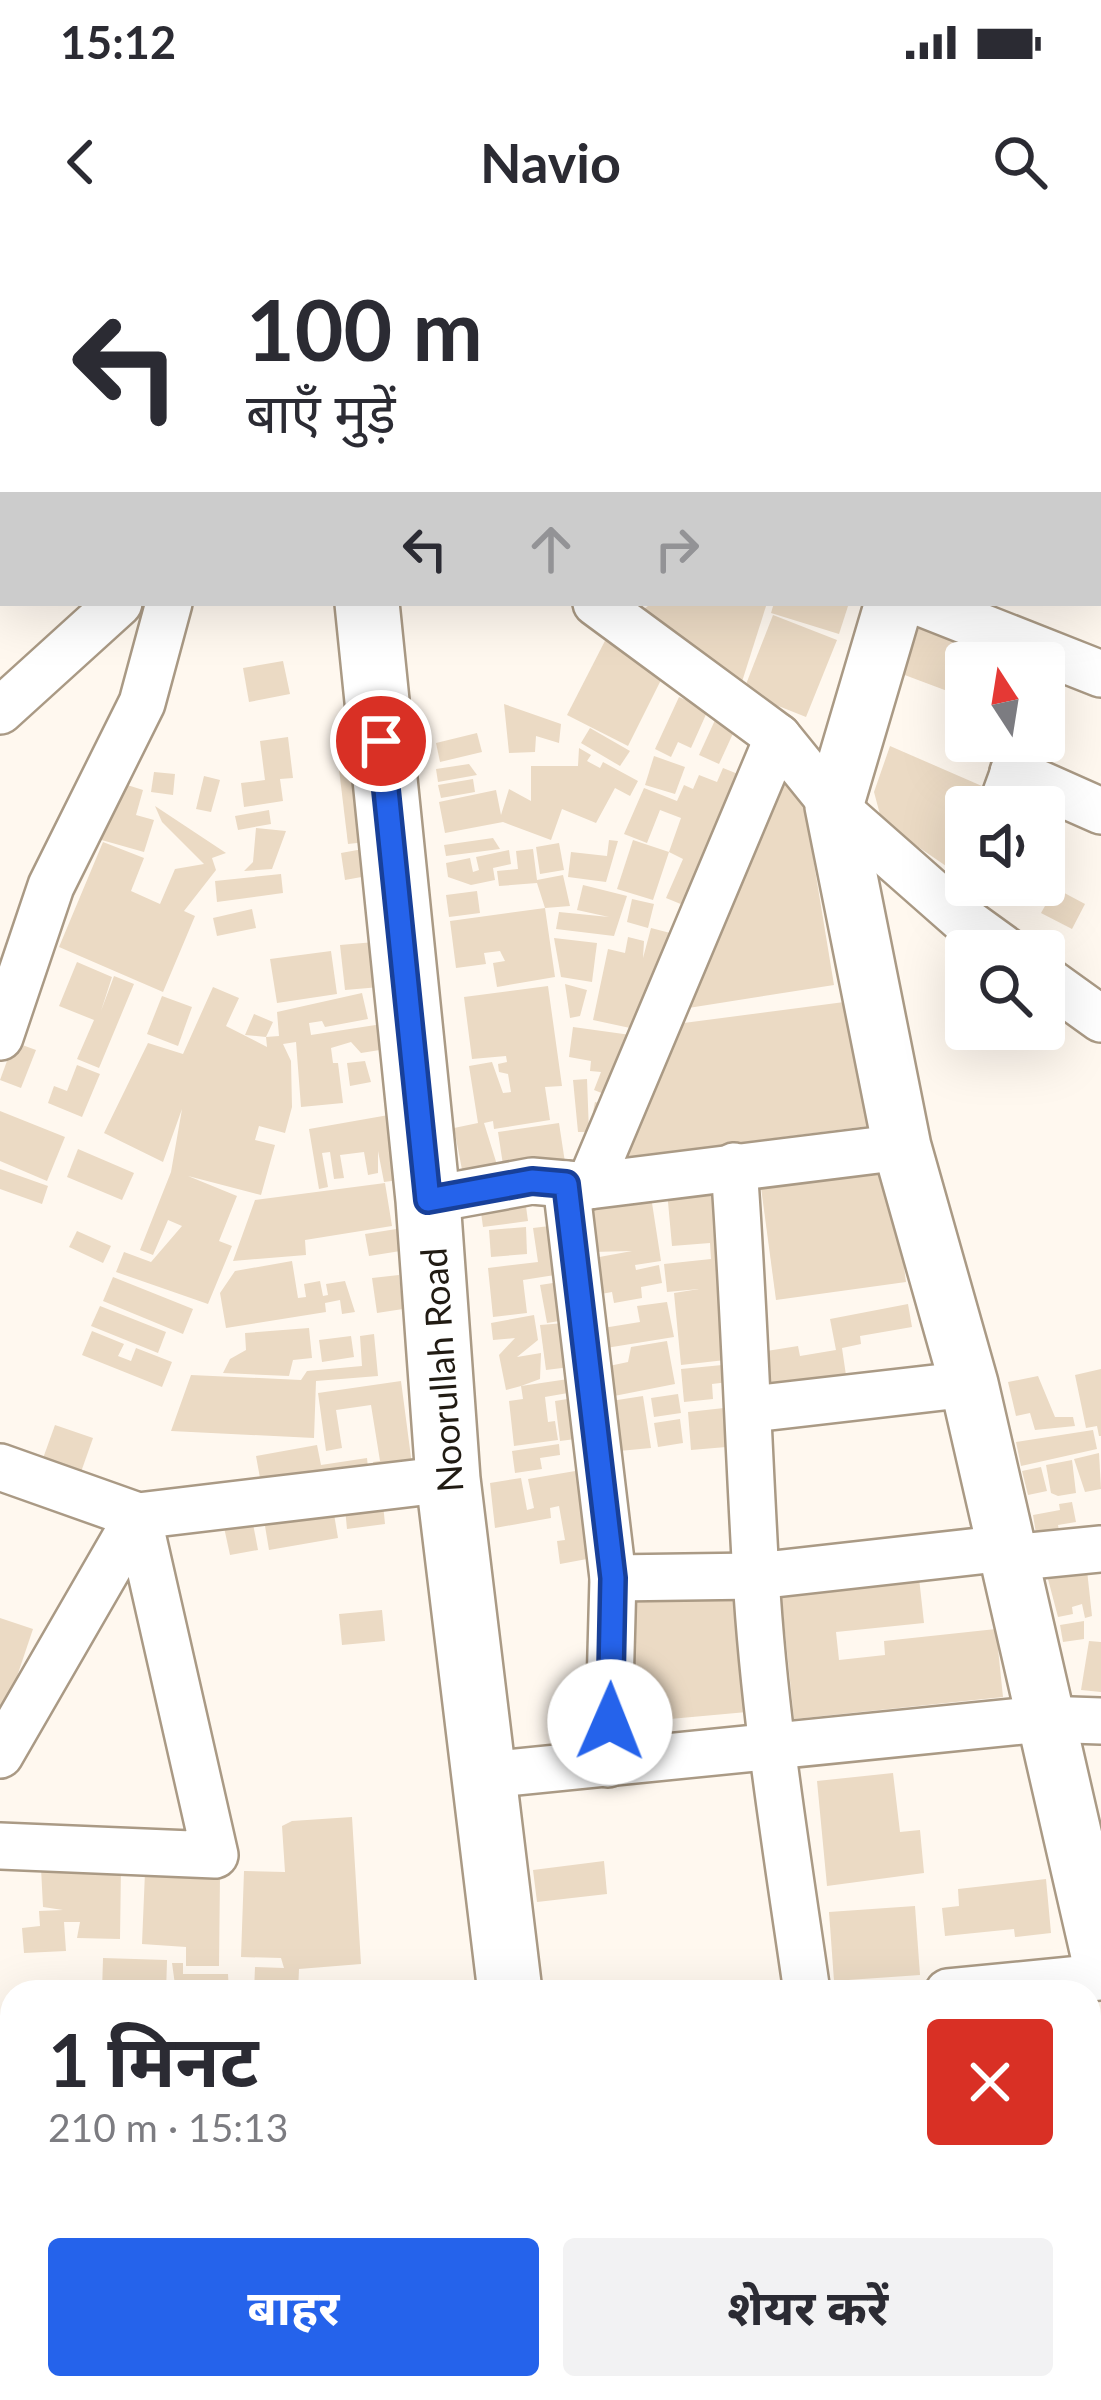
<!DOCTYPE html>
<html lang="hi">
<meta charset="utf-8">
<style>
body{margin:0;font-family:Lato,"Noto Sans Devanagari",sans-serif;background:#f2f2f3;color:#2b2b33;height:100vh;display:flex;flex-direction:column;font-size:45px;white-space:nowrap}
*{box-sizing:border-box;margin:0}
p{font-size:39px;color:#7c7c81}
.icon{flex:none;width:66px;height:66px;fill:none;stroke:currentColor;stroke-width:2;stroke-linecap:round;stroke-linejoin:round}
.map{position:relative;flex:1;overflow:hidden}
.details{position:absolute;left:0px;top:1740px;width:1101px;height:420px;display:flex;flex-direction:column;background:#fff;border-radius:36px 36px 0 0;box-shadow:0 12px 48px #0002}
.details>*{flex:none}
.banner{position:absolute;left:0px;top:0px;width:1101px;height:366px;box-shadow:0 12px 48px #0002;background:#fff;color:#2b2b33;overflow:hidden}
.needle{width:78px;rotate:348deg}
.controls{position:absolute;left:945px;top:402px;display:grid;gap:24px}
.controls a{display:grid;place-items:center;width:120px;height:120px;border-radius:12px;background:#fff;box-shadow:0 12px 48px #0002;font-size:60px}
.pin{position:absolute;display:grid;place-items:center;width:102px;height:102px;color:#fff;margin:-51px;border:6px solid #fff;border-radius:50%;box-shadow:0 3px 12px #0007}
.me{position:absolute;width:132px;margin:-66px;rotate:1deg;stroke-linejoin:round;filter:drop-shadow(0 0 9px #0008)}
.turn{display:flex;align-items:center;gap:42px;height:252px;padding:0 48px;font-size:54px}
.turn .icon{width:156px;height:156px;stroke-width:2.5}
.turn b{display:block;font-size:84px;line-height:102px}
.lanes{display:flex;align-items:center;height:114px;padding:0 48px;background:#0003;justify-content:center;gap:60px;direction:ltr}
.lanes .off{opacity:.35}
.round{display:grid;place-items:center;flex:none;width:126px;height:126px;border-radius:12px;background:#f2f2f3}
.overview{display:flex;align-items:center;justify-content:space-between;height:204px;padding:0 48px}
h1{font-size:72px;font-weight:700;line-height:90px}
.cta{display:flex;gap:24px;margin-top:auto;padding:24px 48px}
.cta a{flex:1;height:138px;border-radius:12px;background:#2563eb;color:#fff;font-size:48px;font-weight:700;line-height:138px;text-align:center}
.cta a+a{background:#f2f2f3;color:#2b2b33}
.status{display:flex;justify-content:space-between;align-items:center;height:84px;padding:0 60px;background:#fff;direction:ltr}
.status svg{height:33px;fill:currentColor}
header{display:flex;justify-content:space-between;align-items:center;height:156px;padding:0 48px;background:#fff;font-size:54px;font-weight:700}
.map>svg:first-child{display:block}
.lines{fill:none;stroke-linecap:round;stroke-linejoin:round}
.stream{stroke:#7ab6ea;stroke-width:10}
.building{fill:#ebdac4}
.minor-casing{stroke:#aa9a85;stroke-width:50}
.tertiary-casing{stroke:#aa9a85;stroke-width:62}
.secondary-casing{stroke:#aa9a85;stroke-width:68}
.minor{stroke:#fff;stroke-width:45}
.tertiary{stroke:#fff;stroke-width:57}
.secondary{stroke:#fff;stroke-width:63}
.route-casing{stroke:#184099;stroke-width:30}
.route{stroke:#2563eb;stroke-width:21}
.labels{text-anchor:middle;stroke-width:9;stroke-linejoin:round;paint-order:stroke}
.street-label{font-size:36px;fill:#211b13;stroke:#fff}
</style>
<div class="status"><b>15:12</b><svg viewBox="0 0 49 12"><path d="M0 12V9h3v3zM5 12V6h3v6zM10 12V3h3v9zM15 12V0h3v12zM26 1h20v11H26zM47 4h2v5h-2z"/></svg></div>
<header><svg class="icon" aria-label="back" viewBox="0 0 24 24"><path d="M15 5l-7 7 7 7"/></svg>Navio<svg class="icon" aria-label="search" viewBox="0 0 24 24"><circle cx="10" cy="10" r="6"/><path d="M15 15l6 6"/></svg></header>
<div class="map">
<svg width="1101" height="2160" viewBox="0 0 1101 2160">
<rect width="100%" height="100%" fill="#fff8ef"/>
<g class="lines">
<polyline class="stream" points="1092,2160 1101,2143"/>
</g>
<g class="building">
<polygon points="652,363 767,363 740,448 633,377"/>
<polygon points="774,363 849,363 839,394 771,373"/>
<polygon points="924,374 1024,423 966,423 966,458 902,434"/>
<polygon points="773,375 837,400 806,477 743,452"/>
<polygon points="609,393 668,426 628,506 567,475"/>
<polygon points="283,421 290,454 249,462 243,428"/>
<polygon points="679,457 708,470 691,508 678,502 671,517 655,509"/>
<polygon points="504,464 561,484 559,503 536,496 535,512 509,513"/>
<polygon points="716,478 736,487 719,524 699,515"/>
<polygon points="590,488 630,511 620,526 581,503"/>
<polygon points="477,493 482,512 440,522 436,503"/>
<polygon points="288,497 293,538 280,539 283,561 244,567 241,543 265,540 260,501"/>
<polygon points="890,506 998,553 992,567 966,567 962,637 882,582 874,552"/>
<polygon points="579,508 591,515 587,521 600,528 603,522 638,541 630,556 615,548 596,583 562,569 551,600 503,582 445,593 439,562 496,550 501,575 509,549 531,561 531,526 578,526"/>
<polygon points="654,516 685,527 675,554 645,545"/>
<polygon points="364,518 366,602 348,604 338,521"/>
<polygon points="469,524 477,535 438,542 436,529"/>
<polygon points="723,528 748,538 688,667 666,658 683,619 669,612 681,578 660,570 647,603 624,594 644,548 677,561 684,545 693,549 699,535 717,542"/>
<polygon points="777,530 802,551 834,745 682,769"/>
<polygon points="154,532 175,534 173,555 151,552"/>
<polygon points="204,536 220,540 211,572 196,569"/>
<polygon points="473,539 475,552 441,558 438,545"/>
<polygon points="121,543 143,550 136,575 154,580 144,612 98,599"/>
<polygon points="155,566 226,613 212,618 216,630 184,671 195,676 163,752 59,707 103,602 144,618 131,651 160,664 175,629 204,624 162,582"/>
<polygon points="269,570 271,584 238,590 235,576"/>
<polygon points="256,588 286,591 272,629 244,631 253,622"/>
<polygon points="493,598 500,609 446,616 444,605"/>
<polygon points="609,600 618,601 606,642 568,637 571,612 607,616"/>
<polygon points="633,600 669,612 653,660 617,649"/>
<polygon points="559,603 564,630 540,634 536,607"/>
<polygon points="363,609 367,636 345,640 341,613"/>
<polygon points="533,609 537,640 563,635 570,666 545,668 555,737 497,747 493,723 505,721 500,711 484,713 486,724 456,728 450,681 545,668 537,643 499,646 497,631 518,629 516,611"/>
<polygon points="509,610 511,624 493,628 495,640 471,645 448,637 446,623 470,618 473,632 479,630 476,617"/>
<polygon points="281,634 283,653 217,662 215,641"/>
<polygon points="583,645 627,656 614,696 556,689 559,672 609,677 577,670"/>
<polygon points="1055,648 1085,664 1072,689 1041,673"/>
<polygon points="477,651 480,673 449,677 446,655"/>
<polygon points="632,659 654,664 648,688 627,682"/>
<polygon points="252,669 256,688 217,696 213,678"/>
<polygon points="651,688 678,695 644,791 593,780 608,709 625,713 628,697 644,701 643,718"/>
<polygon points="554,698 597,703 592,742 561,737"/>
<polygon points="375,702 380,747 345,750 340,705"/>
<polygon points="331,711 337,754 277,763 270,719"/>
<polygon points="77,722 112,737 101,771 114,736 134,744 99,828 77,819 94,780 59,766"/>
<polygon points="565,744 587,750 580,776 570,778"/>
<polygon points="548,746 562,846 545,847 550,880 494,889 493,881 484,883 498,928 463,935 454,888 478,883 469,826 492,822 503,853 511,852 508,834 499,832 498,824 507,822 506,816 472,819 464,757"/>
<polygon points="213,747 239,758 226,786 267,807 266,797 245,795 254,774 273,782 266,797 279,796 277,772 362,753 368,779 325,787 322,781 309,783 311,795 382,784 386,809 361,813 351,802 331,808 333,823 338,823 343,863 301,867 296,802 283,804 291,821 292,867 285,893 259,886 255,900 275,905 261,955 188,936 237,956 219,1001 232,1006 208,1064 116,1032 124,1012 151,1022 182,986 168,980 153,1015 140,1010 171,932 182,869 163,922 104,893 148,803 183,814"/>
<polygon points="162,756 192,767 178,806 147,794"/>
<polygon points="852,761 868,886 627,917 676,784"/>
<polygon points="573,787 638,796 619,860 594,850 601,832 590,831 591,821 569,817"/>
<polygon points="14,802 36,810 21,848 0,840"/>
<polygon points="365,821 371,842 350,846 347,823"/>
<polygon points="77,825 100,834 82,877 48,863 54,846 67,851"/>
<polygon points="587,839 589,892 595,862 612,866 589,892 578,892 573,840"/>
<polygon points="0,871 65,897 47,941 0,921"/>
<polygon points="400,873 399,940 384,942 378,911 378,933 368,935 364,912 340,915 344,938 334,939 330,912 322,913 328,947 319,949 309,889"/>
<polygon points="559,883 566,929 505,938 498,892"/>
<polygon points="78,909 134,933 122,960 67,937"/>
<polygon points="890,922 906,1042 776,1060 760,940"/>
<polygon points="0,929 48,946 42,964 0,949"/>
<polygon points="385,943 392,986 305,1000 306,1015 233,1021 255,960"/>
<polygon points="725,946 743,1118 681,1125 674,1053 699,1049 667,1052 664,1024 711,1019 710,1003 672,1006 667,951"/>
<polygon points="650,950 661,1021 635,1025 636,1030 659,1025 662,1043 641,1047 642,1058 614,1063 612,1052 601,1054 594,1018 632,1011 592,1012 588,953"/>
<polygon points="524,952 528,981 483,987 479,958"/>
<polygon points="566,984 574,1032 523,1040 527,1073 493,1077 488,1028 538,1022 533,988"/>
<polygon points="409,987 413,1009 369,1016 365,994"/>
<polygon points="526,987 527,1014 491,1017 489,990"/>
<polygon points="77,991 111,1006 103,1023 69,1007"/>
<polygon points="292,1021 298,1058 306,1057 304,1044 320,1041 323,1056 328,1055 326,1044 345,1041 355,1072 342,1074 340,1060 325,1063 326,1072 226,1088 220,1053 235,1031"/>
<polygon points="399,1035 403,1069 377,1073 372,1038"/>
<polygon points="113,1037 193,1069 183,1094 103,1061"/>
<polygon points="572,1040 578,1078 547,1083 540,1045"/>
<polygon points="667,1062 674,1097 606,1108 603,1088 640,1082 637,1066"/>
<polygon points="908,1064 912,1087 860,1096 861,1104 842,1108 848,1149 760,1157 754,1113 798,1106 800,1116 836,1110 830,1079"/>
<polygon points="100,1066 166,1092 158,1113 91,1086"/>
<polygon points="534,1075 538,1100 517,1117 541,1113 540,1139 521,1146 575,1138 585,1150 545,1157 548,1182 555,1181 558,1200 514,1206 509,1161 523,1159 521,1146 506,1150 499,1115 515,1098 493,1100 491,1083"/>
<polygon points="565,1083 570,1127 546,1130 540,1085"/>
<polygon points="309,1088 312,1118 293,1120 289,1136 223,1133 230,1119 246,1110 245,1093"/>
<polygon points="92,1091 124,1104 118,1116 131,1121 136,1108 172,1122 162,1147 82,1115"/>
<polygon points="374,1094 378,1136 316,1141 314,1198 171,1191 191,1135 301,1140 307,1131 362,1126 360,1096"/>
<polygon points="351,1096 354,1117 322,1122 319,1100"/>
<polygon points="667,1101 675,1144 614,1156 609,1126 628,1122 631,1107"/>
<polygon points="743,1123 745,1140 712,1144 713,1159 684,1162 681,1129"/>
<polygon points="1101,1129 1101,1196 1099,1196 1097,1186 1086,1188 1075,1135"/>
<polygon points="1038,1136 1055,1177 1073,1177 1075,1186 1035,1190 1030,1173 1016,1176 1008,1142"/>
<polygon points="401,1141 414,1240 212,1247 260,1238 256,1216 317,1205 321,1225 367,1218 369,1238 375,1238 373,1222 380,1221 371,1165 336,1170 342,1208 326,1211 318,1153"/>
<polygon points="744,1145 750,1205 691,1210 688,1172 724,1168 722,1148"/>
<polygon points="678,1154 681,1173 654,1177 651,1158"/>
<polygon points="586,1156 591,1197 560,1201 555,1161"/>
<polygon points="643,1156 651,1208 619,1211 611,1161"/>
<polygon points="680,1179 683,1203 658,1207 654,1183"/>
<polygon points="55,1185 93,1198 75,1249 37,1235"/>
<polygon points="1093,1190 1097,1209 1021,1226 1016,1202"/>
<polygon points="559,1204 560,1215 540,1218 542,1229 515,1233 512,1211"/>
<polygon points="1099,1213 1101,1249 1085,1252 1074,1219"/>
<polygon points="1072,1220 1076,1253 1058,1256 1051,1253 1046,1225"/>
<polygon points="1041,1227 1047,1251 1028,1255 1022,1231"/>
<polygon points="593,1228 603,1316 560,1324 557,1301 565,1300 559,1266 550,1268 551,1278 495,1288 490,1243 521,1238 527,1270 534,1268 528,1239"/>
<polygon points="382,1254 385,1284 347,1289 344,1258"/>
<polygon points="331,1256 338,1298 269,1310 262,1268"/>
<polygon points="1072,1262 1076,1282 1058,1285 1062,1307 1039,1312 1033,1275 1060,1270 1059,1264"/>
<polygon points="251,1273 258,1310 230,1315 222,1278"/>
<polygon points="1086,1321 1092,1376 1085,1378 1082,1364 1072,1367 1073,1374 1058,1377 1044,1324"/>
<polygon points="918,1329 924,1383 836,1392 839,1420 885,1415 884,1401 996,1389 1003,1457 794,1479 780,1344"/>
<polygon points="736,1347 747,1472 626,1483 615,1358"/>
<polygon points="382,1370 385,1401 342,1405 339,1374"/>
<polygon points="0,1378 33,1389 0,1487"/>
<polygon points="1084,1381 1084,1399 1063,1402 1060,1385"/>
<polygon points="1089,1401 1101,1402 1101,1452 1081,1450"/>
<polygon points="893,1533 900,1592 920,1590 924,1633 827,1646 817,1541"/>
<polygon points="352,1577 361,1724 299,1729 298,1752 254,1752 255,1727 284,1728 281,1718 241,1717 244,1631 285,1632 282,1586 292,1581"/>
<polygon points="604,1621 607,1654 537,1662 533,1630"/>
<polygon points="121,1626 120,1699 77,1698 80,1682 64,1682 66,1711 24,1713 22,1688 40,1686 39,1671 63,1670 43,1667 41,1628"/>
<polygon points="145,1632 220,1635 219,1726 186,1726 186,1707 142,1704"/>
<polygon points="1046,1639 1051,1693 1015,1697 1014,1689 945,1696 942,1668 959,1666 958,1649"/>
<polygon points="915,1666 920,1735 834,1741 829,1672"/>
<polygon points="103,1718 167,1720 166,1752 102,1752"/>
<polygon points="172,1723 183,1723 183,1734 228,1734 229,1752 176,1752"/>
<polygon points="1101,1841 1101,1980 1089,1987 1089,1842"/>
<rect x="63" y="2148" width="84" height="12"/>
<polygon points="183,2148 217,2148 216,2160 182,2160"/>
<rect x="262" y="2148" width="31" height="12"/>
<rect x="297" y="2148" width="67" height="12"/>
<polygon points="429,2148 509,2148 510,2160 430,2160"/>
<polygon points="594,2148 662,2148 663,2152 594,2156"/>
</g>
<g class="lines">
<defs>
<g id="minor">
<polyline points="648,3 649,0"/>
<polyline points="0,87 3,88"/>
<polyline points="596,363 778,497 834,566 960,677 1007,711"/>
<polyline points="921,363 1101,434"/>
<polyline points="0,471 119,363"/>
<polyline points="1013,532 1101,571"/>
<polyline points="1001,567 1025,501"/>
<polyline points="1044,738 1101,779"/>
<polyline points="0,797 51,646 142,463 169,363"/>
<path d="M734 926C744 1063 748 1199 756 1336 764 1475 787 1614 807 1752"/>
<polyline points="566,944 613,1338 608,1524"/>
<polyline points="589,946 778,497"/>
<polyline points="428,960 532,941 589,946 902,907"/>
<polyline points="752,1169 969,1144"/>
<polyline points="0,1227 138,1276 448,1239"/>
<polyline points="1009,1318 1101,1309"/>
<polyline points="613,1338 756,1336 1006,1308"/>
<polyline points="0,1515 138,1276 215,1615 0,1606"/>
<polyline points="487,1535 1042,1479 1101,1481"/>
<polyline points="948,1752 1101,1737"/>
<polyline points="0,1966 12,1967"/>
<polyline points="385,2148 386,2160"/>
</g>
<g id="tertiary">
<polyline points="994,3 994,0"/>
<polyline points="894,363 834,566 902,907 969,1144 1101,1719"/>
</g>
<g id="secondary">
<polyline points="330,0 330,3"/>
<polyline points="367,363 428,960 448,1239 510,1752"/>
<polyline points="1089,2029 1101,2030"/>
<polyline points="551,2148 552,2160"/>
</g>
</defs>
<use href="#minor" class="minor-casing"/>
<use href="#tertiary" class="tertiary-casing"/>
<use href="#secondary" class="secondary-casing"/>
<use href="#minor" class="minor"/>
<use href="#tertiary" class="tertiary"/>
<use href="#secondary" class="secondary"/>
</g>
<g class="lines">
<defs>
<polyline id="route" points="381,501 428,960 532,941 566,944 613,1338 610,1482"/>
</defs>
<use href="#route" class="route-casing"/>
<use href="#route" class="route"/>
</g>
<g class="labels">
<g class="street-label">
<text transform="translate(442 1130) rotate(-94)" y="13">Noorullah Road</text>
</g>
</g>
</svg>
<div class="controls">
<a><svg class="needle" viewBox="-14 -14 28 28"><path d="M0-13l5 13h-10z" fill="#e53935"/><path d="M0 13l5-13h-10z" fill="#7c7c81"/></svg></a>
<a><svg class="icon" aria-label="sound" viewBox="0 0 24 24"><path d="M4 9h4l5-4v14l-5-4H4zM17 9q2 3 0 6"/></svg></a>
<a><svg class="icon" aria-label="search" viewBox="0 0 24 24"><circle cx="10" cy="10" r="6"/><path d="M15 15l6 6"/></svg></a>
</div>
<div class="pin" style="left:381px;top:501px;background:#d93025"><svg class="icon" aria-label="arrive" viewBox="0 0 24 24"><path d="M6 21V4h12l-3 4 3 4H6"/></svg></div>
<svg class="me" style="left:610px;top:1482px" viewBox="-20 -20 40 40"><circle r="19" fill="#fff"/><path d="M0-13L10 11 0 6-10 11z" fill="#2563eb"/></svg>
<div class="banner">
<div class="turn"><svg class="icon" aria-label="left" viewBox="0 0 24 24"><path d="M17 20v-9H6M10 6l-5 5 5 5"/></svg><div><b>100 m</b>बाएँ मुड़ें</div></div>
<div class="lanes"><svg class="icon" aria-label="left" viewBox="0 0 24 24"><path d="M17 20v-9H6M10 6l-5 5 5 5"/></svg><svg class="icon off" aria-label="ahead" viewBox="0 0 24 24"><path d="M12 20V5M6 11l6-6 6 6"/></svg><svg class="icon off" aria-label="right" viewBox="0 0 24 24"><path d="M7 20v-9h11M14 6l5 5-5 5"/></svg></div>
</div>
<section class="details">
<div class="overview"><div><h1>1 मिनट</h1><p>210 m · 15:13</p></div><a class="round" style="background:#d93025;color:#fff"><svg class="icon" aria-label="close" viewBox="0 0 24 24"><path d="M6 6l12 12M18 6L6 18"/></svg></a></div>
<div class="cta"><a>बाहर</a><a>शेयर करें</a></div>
</section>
</div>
